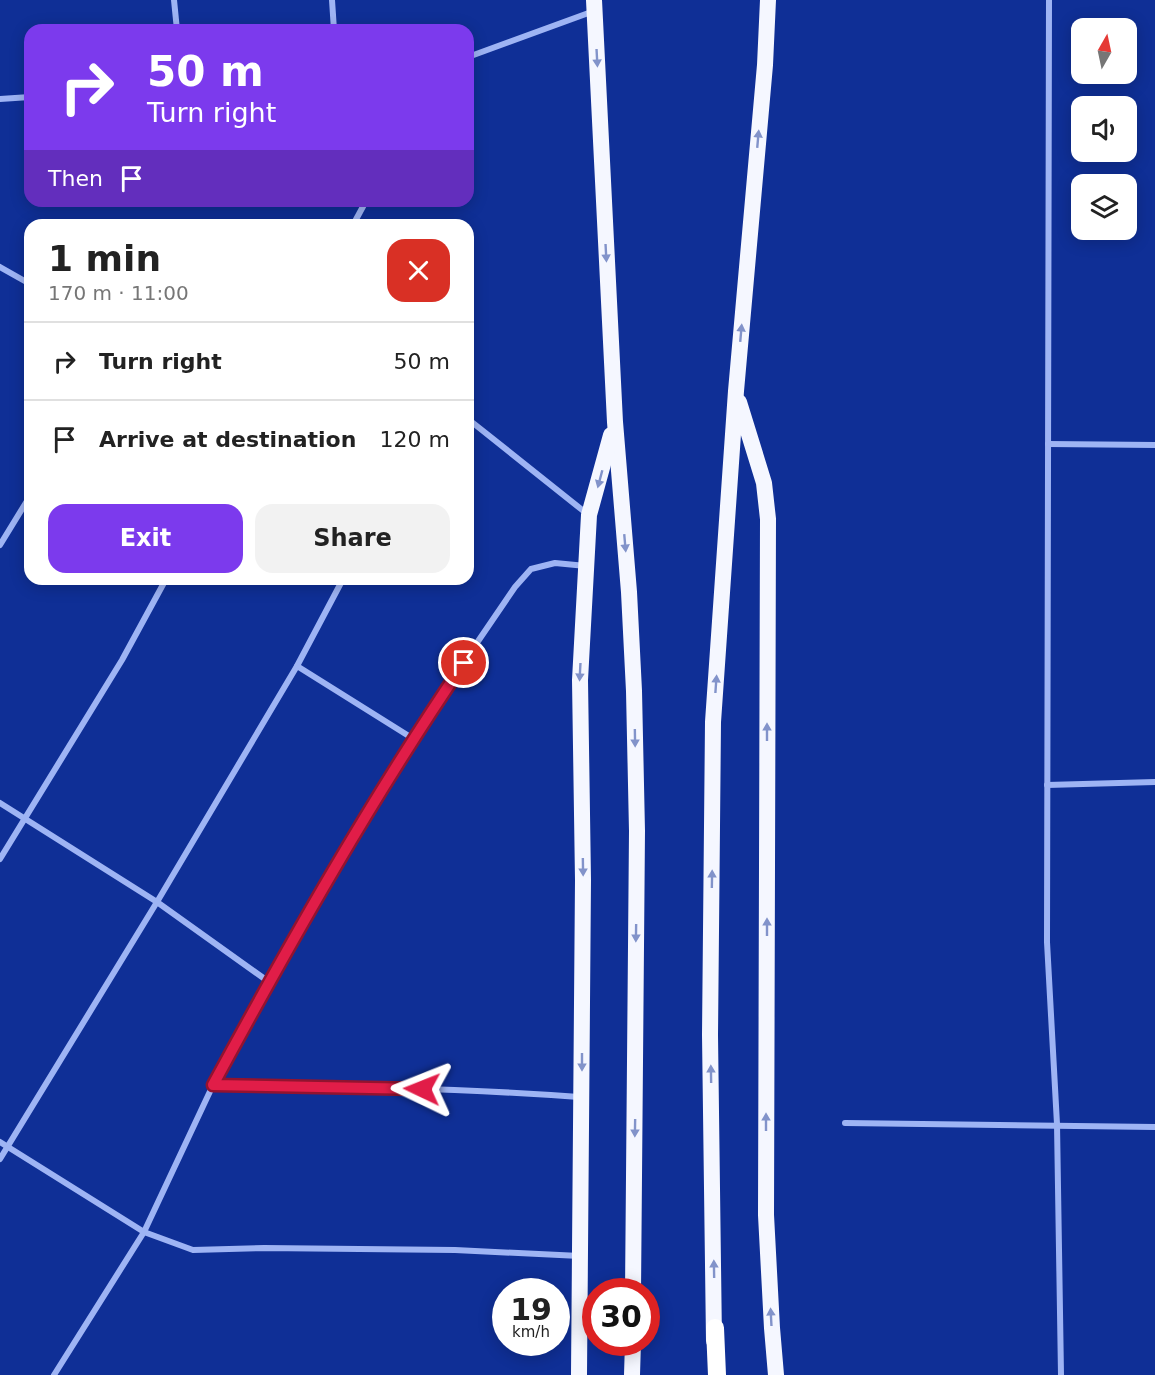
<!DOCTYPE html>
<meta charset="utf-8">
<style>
body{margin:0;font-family:"DejaVu Sans",sans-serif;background:#f2f2f2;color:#222;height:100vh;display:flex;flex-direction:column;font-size:22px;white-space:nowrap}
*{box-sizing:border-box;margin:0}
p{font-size:20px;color:#767676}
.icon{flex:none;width:33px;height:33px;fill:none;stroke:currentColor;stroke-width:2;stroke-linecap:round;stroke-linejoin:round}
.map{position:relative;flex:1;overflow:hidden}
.drawer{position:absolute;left:24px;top:219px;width:450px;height:366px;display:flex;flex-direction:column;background:#fff;border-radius:18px;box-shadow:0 3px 15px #0003}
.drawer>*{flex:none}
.guide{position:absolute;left:24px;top:24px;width:450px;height:183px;border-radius:18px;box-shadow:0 3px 15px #0003;background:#7c3aed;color:#fff;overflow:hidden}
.needle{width:39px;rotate:9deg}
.tools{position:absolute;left:1071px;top:18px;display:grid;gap:12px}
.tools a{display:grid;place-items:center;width:66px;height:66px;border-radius:12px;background:#fff;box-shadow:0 3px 15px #0003;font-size:30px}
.speed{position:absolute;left:492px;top:1278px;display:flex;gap:12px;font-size:30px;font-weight:700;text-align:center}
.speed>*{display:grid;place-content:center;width:78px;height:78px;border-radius:50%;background:#fff;box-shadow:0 3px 15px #0003;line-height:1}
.speed small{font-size:15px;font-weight:400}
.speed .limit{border:9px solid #d22;background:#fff;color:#111}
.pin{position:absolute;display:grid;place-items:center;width:51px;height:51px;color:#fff;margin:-26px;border:3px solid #fff;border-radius:50%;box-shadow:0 2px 6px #0007}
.me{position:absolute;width:66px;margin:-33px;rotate:272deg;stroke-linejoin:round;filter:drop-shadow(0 0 4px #0008)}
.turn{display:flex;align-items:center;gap:21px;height:126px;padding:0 24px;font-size:27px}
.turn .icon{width:78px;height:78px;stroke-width:2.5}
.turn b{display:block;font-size:42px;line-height:51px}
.then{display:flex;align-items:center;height:57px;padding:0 24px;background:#0003;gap:12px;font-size:22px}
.round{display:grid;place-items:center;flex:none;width:63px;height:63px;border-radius:18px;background:#f2f2f2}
.head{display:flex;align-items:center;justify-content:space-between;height:102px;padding:0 24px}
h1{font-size:36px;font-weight:700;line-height:45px}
.action{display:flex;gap:12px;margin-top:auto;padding:12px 24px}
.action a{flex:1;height:69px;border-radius:18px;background:#7c3aed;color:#fff;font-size:24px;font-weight:700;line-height:69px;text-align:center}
.action a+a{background:#f2f2f2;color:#222}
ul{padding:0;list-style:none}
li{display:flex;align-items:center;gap:18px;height:78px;padding:0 24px;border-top:2px solid #e0e0e0}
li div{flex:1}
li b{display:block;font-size:22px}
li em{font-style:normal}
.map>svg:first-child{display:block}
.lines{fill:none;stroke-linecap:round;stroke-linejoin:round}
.minor{stroke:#9eb4f4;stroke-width:6}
.trunk{stroke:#f5f7ff;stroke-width:16}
.motorway{stroke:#fff;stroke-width:18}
.oneway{fill:#8293ca}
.route-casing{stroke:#92132f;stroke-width:15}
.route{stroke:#e11d48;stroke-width:10}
</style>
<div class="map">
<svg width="1155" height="1375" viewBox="0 0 1155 1375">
<rect width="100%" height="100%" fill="#0f2f96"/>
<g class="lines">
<g class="minor">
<polyline points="174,0 177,30"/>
<polyline points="332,0 334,30"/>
<polyline points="1049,0 1047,942 1057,1124 1061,1375"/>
<polyline points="468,57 594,11"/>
<polyline points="0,99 30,97"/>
<polyline points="353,225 366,201"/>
<polyline points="0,267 30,284"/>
<polyline points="468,419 586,513"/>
<polyline points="1048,444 1155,445"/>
<polyline points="0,545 30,496"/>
<polyline points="297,666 412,738"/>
<polyline points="1047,785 1155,782"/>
<polyline points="0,803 157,902 269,982"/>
<polyline points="0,859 122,660 166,579"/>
<path d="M213 1085C335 1086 457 1088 579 1097"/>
<polyline points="845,1123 1155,1127"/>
<polyline points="0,1142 144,1232 193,1250 264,1248 455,1250 580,1256"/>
<polyline points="0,1159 157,902 297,666 343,579"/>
<polyline points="54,1375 144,1232 213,1085 269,982 412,738 515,587 531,569 555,563 586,566"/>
</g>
<g class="trunk">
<polyline points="594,0 615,422 629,592 634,691 637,831 633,1292"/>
<polyline points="739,402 764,483 768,519 766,1215 772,1328 776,1375"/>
<polyline points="714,1341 710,1035 713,722 736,391 765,65 768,0"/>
<polyline points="579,1375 583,880 580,680 589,515 611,435"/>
<polyline points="632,1375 633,1342"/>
</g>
<polyline class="motorway" points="715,1328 717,1375"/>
</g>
<defs><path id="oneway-solid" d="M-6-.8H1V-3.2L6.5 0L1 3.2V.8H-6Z" transform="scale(1.5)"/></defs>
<g class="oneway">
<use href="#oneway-solid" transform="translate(597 58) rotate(87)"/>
<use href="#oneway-solid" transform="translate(758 139) rotate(-85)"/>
<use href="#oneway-solid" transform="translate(606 253) rotate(87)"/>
<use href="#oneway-solid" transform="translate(741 333) rotate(-85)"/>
<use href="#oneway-solid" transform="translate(600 479) rotate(105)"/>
<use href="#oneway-solid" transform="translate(625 543) rotate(85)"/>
<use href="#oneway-solid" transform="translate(580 672) rotate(93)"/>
<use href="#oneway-solid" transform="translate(716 684) rotate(-86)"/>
<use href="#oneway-solid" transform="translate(767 732) rotate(-90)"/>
<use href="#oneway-solid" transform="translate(635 738) rotate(89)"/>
<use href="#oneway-solid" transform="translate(583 867) rotate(89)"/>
<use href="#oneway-solid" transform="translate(712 879) rotate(-89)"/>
<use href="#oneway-solid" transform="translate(767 927) rotate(-90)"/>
<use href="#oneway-solid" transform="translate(636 933) rotate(91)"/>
<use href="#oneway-solid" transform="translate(582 1062) rotate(90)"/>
<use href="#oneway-solid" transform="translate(711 1074) rotate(-91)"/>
<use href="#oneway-solid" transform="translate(766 1122) rotate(-90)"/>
<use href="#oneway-solid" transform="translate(635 1128) rotate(91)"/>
<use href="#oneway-solid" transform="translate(714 1269) rotate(-91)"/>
<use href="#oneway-solid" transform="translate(771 1317) rotate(-93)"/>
</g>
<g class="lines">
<defs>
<path id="route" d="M422 1089 213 1085C291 941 372 798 464 663"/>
</defs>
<use href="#route" class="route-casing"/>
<use href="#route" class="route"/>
</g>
</svg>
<div class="tools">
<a><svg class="needle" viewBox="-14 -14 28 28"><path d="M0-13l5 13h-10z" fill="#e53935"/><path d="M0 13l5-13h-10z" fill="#767676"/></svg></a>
<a><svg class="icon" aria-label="sound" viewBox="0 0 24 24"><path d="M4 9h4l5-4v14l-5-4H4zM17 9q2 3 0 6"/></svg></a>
<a><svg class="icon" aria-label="layers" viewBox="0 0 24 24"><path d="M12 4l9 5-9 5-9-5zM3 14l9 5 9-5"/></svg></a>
</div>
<div class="speed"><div>19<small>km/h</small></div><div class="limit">30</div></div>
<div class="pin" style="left:464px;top:663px;background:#d93025"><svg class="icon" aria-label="arrive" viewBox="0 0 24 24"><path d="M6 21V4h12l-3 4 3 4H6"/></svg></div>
<svg class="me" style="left:422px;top:1089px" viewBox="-20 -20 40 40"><path d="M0-17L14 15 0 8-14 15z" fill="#e11d48" stroke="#fff" stroke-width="4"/></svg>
<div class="guide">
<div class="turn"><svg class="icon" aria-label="right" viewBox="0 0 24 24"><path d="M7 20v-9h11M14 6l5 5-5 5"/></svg><div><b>50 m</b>Turn right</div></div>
<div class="then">Then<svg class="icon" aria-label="arrive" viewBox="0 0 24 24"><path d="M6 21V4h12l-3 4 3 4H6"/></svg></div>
</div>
<section class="drawer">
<div class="head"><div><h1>1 min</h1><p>170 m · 11:00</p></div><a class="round" style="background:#d93025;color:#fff"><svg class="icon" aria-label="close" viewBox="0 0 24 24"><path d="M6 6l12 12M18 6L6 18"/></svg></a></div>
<ul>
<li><svg class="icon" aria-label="right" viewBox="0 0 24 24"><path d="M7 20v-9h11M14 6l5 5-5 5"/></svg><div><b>Turn right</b></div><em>50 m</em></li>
<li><svg class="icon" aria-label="arrive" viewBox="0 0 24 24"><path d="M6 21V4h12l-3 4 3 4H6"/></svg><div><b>Arrive at destination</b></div><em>120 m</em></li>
</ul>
<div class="action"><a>Exit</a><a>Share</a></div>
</section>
</div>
